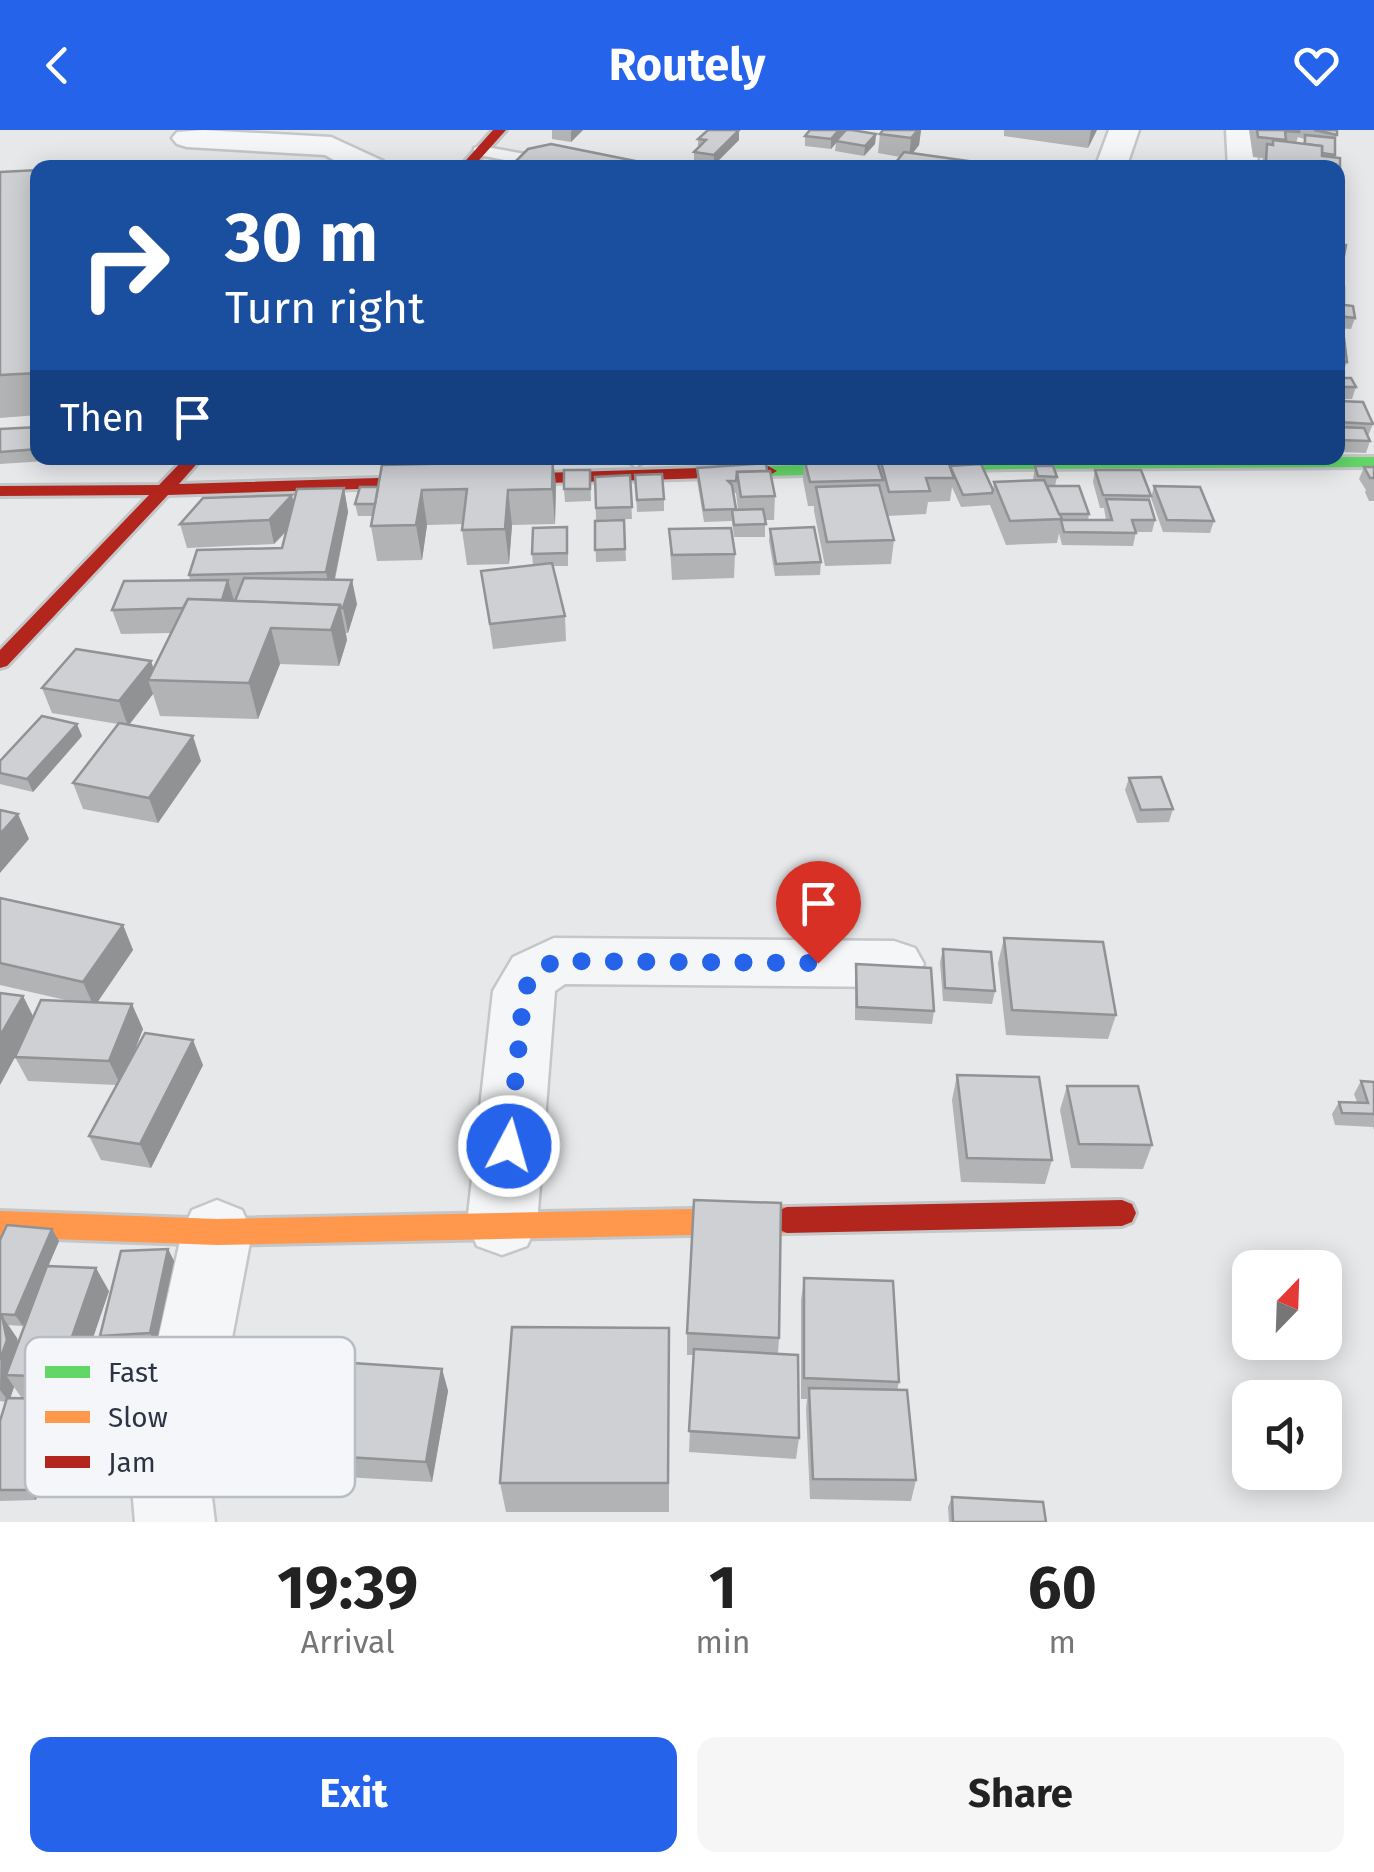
<!DOCTYPE html>
<style>
body{margin:0;font-family:"Fira Sans",sans-serif;background:#f6f6f6;color:#222;height:100vh;display:flex;flex-direction:column;font-size:38px;white-space:nowrap}
*{box-sizing:border-box;margin:0}
p{font-size:32px;color:#767676}
.icon{flex:none;width:55px;height:55px;fill:none;stroke:currentColor;stroke-width:2;stroke-linecap:round;stroke-linejoin:round}
.map{position:relative;height:1392px;overflow:hidden}
.sheet{display:flex;flex-direction:column;background:#fff;flex:1}
.sheet>*{flex:none}
.hud{position:absolute;left:30px;top:30px;width:1315px;height:305px;border-radius:20px;box-shadow:0 5px 25px #0003;background:#1a4fa0;color:#fff;overflow:hidden}
.needle{width:65px;rotate:23deg}
.tools{position:absolute;left:1232px;top:1120px;display:grid;gap:20px}
.tools a{display:grid;place-items:center;width:110px;height:110px;border-radius:20px;background:#fff;box-shadow:0 5px 25px #0003;font-size:50px}
.pin{position:absolute;display:grid;place-items:center;width:85px;height:85px;color:#fff;margin:-102px -42px;border-radius:50% 50% 50% 0;rotate:-45deg;box-shadow:0 0 10px #0007}
.pin .icon{rotate:45deg}
.me{position:absolute;width:110px;margin:-55px;rotate:6deg;stroke-linejoin:round;filter:drop-shadow(0 0 8px #0008)}
.turn{display:flex;align-items:center;gap:35px;height:210px;padding:0 30px;font-size:45px}
.turn .icon{width:130px;height:130px;stroke-width:2.5}
.turn b{display:block;font-size:70px;line-height:85px}
.then{display:flex;align-items:center;height:95px;padding:0 30px;background:#0003;gap:20px;font-size:38px}
.eta{display:flex;justify-content:space-evenly;align-items:center;height:170px;text-align:center}
.eta b{font-size:60px;font-weight:700;line-height:70px}
.primary-button{display:flex;gap:20px;margin-top:auto;padding:20px 30px}
.primary-button a{flex:1;height:115px;border-radius:20px;background:#2563eb;color:#fff;font-size:40px;font-weight:700;line-height:115px;text-align:center}
.primary-button a+a{background:#f6f6f6;color:#222}
header{display:flex;justify-content:space-between;align-items:center;height:130px;padding:0 30px;background:#2563eb;color:#fff;font-size:45px;font-weight:700}
.map>svg:first-child{display:block}
.lines{fill:none;stroke-linecap:round;stroke-linejoin:round}
.lane-casing{stroke:#c4c6c8;stroke-width:5}
.street-casing{stroke:#c4c6c8;stroke-width:5}
.fast-casing{stroke:#c4c6c8;stroke-width:6}
.slow-casing{stroke:#c4c6c8;stroke-width:6}
.jam-casing{stroke:#c4c6c8;stroke-width:6}
.lane{fill:#f5f6f7;fill-rule:evenodd}
.street{fill:#f5f6f7;fill-rule:evenodd}
.fast{fill:#63d668;fill-rule:evenodd}
.slow{fill:#ff974d;fill-rule:evenodd}
.jam{fill:#b3261e;fill-rule:evenodd}
.wall{fill:#b1b3b5;fill-rule:evenodd}
.shaded-wall{fill:#909294}
.building{fill:#ced0d3;stroke:#909294;stroke-width:2.5}
.route{stroke:#2563eb;stroke-width:18;stroke-dasharray:0 32.4}
.key{fill:#f4f6f9;stroke:#b8bcc3;stroke-width:2.5}
.key-label{font-size:28px;fill:#2b3445}
</style>
<header><svg class="icon" aria-label="back" viewBox="0 0 24 24"><path d="M15 5l-7 7 7 7"/></svg>Routely<svg class="icon" aria-label="heart" viewBox="0 0 24 24"><path d="M12 20l-8-8c-3-5 5-10 8-4 3-6 11-1 8 4z"/></svg></header>
<div class="map">
<svg width="1374" height="1392" viewBox="0 0 1374 1392">
<rect width="100%" height="100%" fill="#e6e8ea"/>
<g class="lines">
<defs>
<g id="lane">
<polygon points="480,16 576,33 584,38 545,38 474,24 474,18"/>
<polygon points="622,328 646,328 647,330 636,337"/>
</g>
<g id="street">
<polygon points="203,0 331,7 383,31 387,38 348,38 325,25 187,17 177,14 172,8 177,2"/>
<polygon points="1109,0 1139,0 1126,38 1095,38"/>
<polygon points="1226,0 1256,0 1258,38 1228,38"/>
<polygon points="554,808 894,811 915,818 924,834 915,850 894,857 565,854 555,861 537,1094 527,1116 502,1125 477,1116 467,1094 493,861 513,827"/>
<polygon points="217,1070 242,1080 252,1102 208,1335 215,1392 135,1392 130,1335 182,1102 192,1080"/>
</g>
<polygon id="fast" points="1374,327 1374,337 1008,339 768,346 759,341 768,336 1008,329"/>
<polygon id="slow" points="787,1077 797,1081 801,1090 797,1099 787,1103 217,1115 0,1107 0,1081 217,1089"/>
<g id="jam">
<polygon points="493,0 506,0 472,38 459,38"/>
<polygon points="185,328 202,328 179,354 768,336 777,341 768,346 168,365 7,536 0,538 0,520 149,365 0,366 0,356 159,355"/>
<polygon points="1122,1070 1132,1074 1136,1083 1132,1092 1122,1096 787,1103 777,1099 773,1090 777,1081 787,1077"/>
</g>
</defs>
<use href="#lane" class="lane-casing"/>
<use href="#street" class="street-casing"/>
<use href="#fast" class="fast-casing"/>
<use href="#slow" class="slow-casing"/>
<use href="#jam" class="jam-casing"/>
<use href="#lane" class="lane"/>
<use href="#street" class="street"/>
<use href="#fast" class="fast"/>
<use href="#slow" class="slow"/>
<use href="#jam" class="jam"/>
</g>
<g class="wall">
<polygon points="552,0 583,0 571,12 552,9"/>
<polygon points="739,0 739,10 714,35 694,32 694,22 698,17 698,9"/>
<polygon points="883,0 921,0 919,15 913,23 1003,38 896,38 896,32 900,27 878,23 880,4"/>
<polygon points="1004,0 1097,0 1088,18 1004,6"/>
<path d="M1249 0H1337L1334 28 1340 40 1338 49V38H1261L1263 28 1253 27ZM1298 7 1304 9 1303 14 1296 13Z"/>
<polygon points="876,4 875,14 864,26 835,21 836,13 831,19 805,16 805,6"/>
<polygon points="38,40 38,285 0,288 0,42"/>
<polygon points="1338,114 1343,131 1339,141 1338,153"/>
<polygon points="1338,157 1344,172 1344,175 1355,188 1351,199 1338,198"/>
<polygon points="1338,207 1347,232 1343,243 1338,243"/>
<polygon points="1338,248 1356,257 1352,269 1338,269"/>
<polygon points="1338,271 1373,294 1368,306 1370,311 1366,323 1338,322"/>
<polygon points="38,297 38,328 63,328 62,330 0,334 0,299"/>
<polygon points="804,328 878,334 879,328 950,337 993,360 994,352 1033,350 1035,336 1057,347 1055,356 1089,384 1088,390 1106,390 1104,378 1100,378 1093,352 1095,340 1151,366 1149,371 1155,390 1152,402 1136,402 1133,416 1062,415 1059,403 1057,413 1006,415 990,375 961,377 952,357 950,371 928,372 926,384 887,386 894,410 891,434 825,436 814,381 814,376 808,376 803,350"/>
<path d="M766 333 775 366 774 390H765V407H734L732 391 704 392 697 350V338ZM734 363H736L738 380H736Z"/>
<polygon points="1364,337 1374,337 1374,371 1369,371 1365,362 1366,360 1359,349"/>
<polygon points="590,340 591,371 565,372 564,359"/>
<polygon points="630,345 632,389 596,390 595,347"/>
<polygon points="635,345 664,369 664,381 637,382"/>
<polygon points="556,354 555,394 512,395 509,434 467,435 462,400 463,394 427,395 422,430 377,431 371,396 373,386 358,386 355,374 360,357"/>
<polygon points="1154,356 1214,391 1210,403 1163,402 1151,368"/>
<polygon points="344,358 348,382 335,450 357,474 348,503 346,503 347,510 339,536 280,534 258,589 160,586 153,564 129,595 201,631 158,693 83,679 73,653 118,594 52,583 42,558 151,531 154,539 171,503 121,504 112,480 190,450 189,445 282,418 287,401 274,414 187,418 180,394 294,373"/>
<polygon points="624,390 626,431 596,432 595,391"/>
<polygon points="669,399 735,424 734,448 672,450"/>
<polygon points="770,399 821,432 820,445 775,446 769,411"/>
<polygon points="568,409 568,436 553,436 565,486 566,511 493,519 481,441 533,435 532,424"/>
<polygon points="82,606 33,662 0,654 0,631"/>
<polygon points="1129,648 1173,679 1169,692 1137,693 1125,660"/>
<polygon points="0,768 123,795 133,820 97,873 143,899 132,926 203,935 151,1038 101,1030 89,1006 116,955 28,951 15,927 0,955 23,866 33,887 70,871 0,855"/>
<polygon points="1004,808 1116,885 1108,909 1006,905 998,833"/>
<polygon points="943,819 995,861 992,874 943,871 940,832"/>
<polygon points="856,834 934,881 932,894 855,890 855,847"/>
<polygon points="957,945 1052,1030 1045,1054 961,1052 952,970"/>
<polygon points="1361,951 1374,952 1374,1000 1373,997 1335,995 1332,984 1339,972 1357,972 1354,964"/>
<polygon points="1067,956 1152,1015 1143,1039 1071,1038 1060,980"/>
<path d="M52 1099 59 1111 48 1136 109 1161 72 1269 87 1267 142 1217 148 1228 132 1319 68 1325 60 1314 71 1269 21 1267 14 1257 10 1268 63 1280 36 1370 0 1371V1291L6 1272 0 1271V1110ZM38 1160 18 1212 17 1208 8 1195 23 1196Z"/>
<polygon points="168,1119 174,1131 156,1215 107,1217 100,1206"/>
<polygon points="804,1148 899,1252 897,1260 916,1350 911,1371 810,1369 806,1279 807,1269 801,1269 801,1170"/>
<polygon points="687,1203 779,1208 778,1224 799,1308 796,1329 689,1322 693,1225 687,1225"/>
<polygon points="669,1230 669,1382 506,1382 500,1353"/>
<polygon points="442,1239 448,1261 432,1352 293,1344 283,1323"/>
<polygon points="952,1367 1046,1392 949,1392 948,1377"/>
</g>
<g class="shaded-wall">
<polygon points="572,0 583,0 571,12 571,2"/>
<polygon points="739,0 739,10 714,35 714,25"/>
<polygon points="839,0 847,0 831,19 831,9"/>
<polygon points="918,0 921,0 919,15 909,28 911,8"/>
<polygon points="1091,0 1097,0 1088,18"/>
<polygon points="876,4 875,14 864,26 865,16"/>
<polygon points="553,328 556,354 555,394 552,359"/>
<polygon points="344,358 348,382 331,466 326,442"/>
<polygon points="422,360 427,395 422,430 416,395"/>
<polygon points="508,360 512,395 509,434 505,399"/>
<polygon points="292,365 297,389 274,414 269,390"/>
<polygon points="228,450 235,474 219,478"/>
<polygon points="352,450 357,474 348,503 343,478"/>
<polygon points="340,475 347,510 339,536 331,500"/>
<polygon points="271,498 280,534 258,589 249,553"/>
<polygon points="151,531 157,550 148,550 153,564 128,596 119,571"/>
<polygon points="77,594 82,606 33,662 27,649"/>
<polygon points="193,606 201,631 158,693 149,668"/>
<polygon points="18,684 29,709 0,743 0,704"/>
<polygon points="123,795 133,820 94,877 83,852"/>
<polygon points="23,866 35,890 0,955 0,906"/>
<polygon points="132,874 143,899 121,956 109,931"/>
<polygon points="193,910 203,935 151,1038 140,1014"/>
<polygon points="52,1099 59,1111 23,1196 15,1185"/>
<polygon points="168,1119 174,1131 156,1215 150,1203"/>
<polygon points="96,1138 109,1161 72,1269 58,1247"/>
<polygon points="2,1186 17,1208 22,1232 6,1245 14,1257 9,1272 0,1260"/>
<polygon points="142,1217 148,1228 132,1319 126,1308"/>
<polygon points="442,1239 448,1261 432,1352 426,1332"/>
<polygon points="56,1269 63,1280 36,1370 28,1360"/>
</g>
<g class="building">
<polygon points="708,0 739,0 714,25 694,22 706,10 698,9"/>
<polygon points="810,0 839,0 831,9 805,6"/>
<polygon points="846,0 852,0 876,4 865,16 836,11"/>
<polygon points="883,0 918,0 911,8 880,4"/>
<polygon points="1257,0 1299,0 1299,2 1285,1 1286,10 1258,7"/>
<polygon points="1314,0 1337,0 1337,5"/>
<polygon points="1305,5 1335,8 1335,25 1322,23 1322,16 1305,14"/>
<polygon points="1273,10 1322,16 1322,26 1340,28 1340,40 1338,40 1338,38 1318,38 1266,32 1267,14 1273,15"/>
<polygon points="551,14 670,38 509,38 528,19"/>
<polygon points="904,22 1004,36 1003,38 932,38 896,32"/>
<polygon points="140,35 139,38 82,38"/>
<polygon points="38,40 38,243 0,245 0,42"/>
<polygon points="1338,114 1346,115 1343,131 1338,130"/>
<polygon points="1338,157 1344,157 1344,172 1338,171"/>
<polygon points="1338,174 1353,176 1355,188 1338,186"/>
<polygon points="1338,207 1344,208 1347,232 1338,231"/>
<polygon points="1338,248 1351,248 1356,257 1338,257"/>
<polygon points="1338,271 1363,272 1373,294 1338,292"/>
<polygon points="38,297 38,319 0,322 0,299"/>
<polygon points="1338,297 1364,298 1370,311 1338,310"/>
<polygon points="467,328 553,328 552,359 508,360 505,399 462,400 467,359 422,360 416,395 371,396 382,335 467,333"/>
<polygon points="804,328 876,328 883,350 810,352"/>
<polygon points="880,328 947,328 954,348 926,348 930,361 889,362"/>
<polygon points="766,333 767,341 737,342 736,351 728,351 732,355 736,379 704,380 697,338"/>
<polygon points="981,334 993,360 992,363 963,365 950,336"/>
<polygon points="1035,336 1053,336 1057,347 1038,346"/>
<polygon points="1364,337 1374,337 1374,348 1370,348"/>
<rect x="564" y="340" width="26" height="19"/>
<polygon points="1095,340 1141,340 1151,366 1103,365"/>
<polygon points="770,341 775,366 741,367 737,342"/>
<polygon points="662,344 664,369 637,370 635,345"/>
<polygon points="630,345 632,377 596,378 595,347"/>
<polygon points="1044,350 1062,389 1010,391 994,352"/>
<polygon points="879,355 894,410 827,412 816,357"/>
<polygon points="1047,356 1079,356 1089,384 1059,384"/>
<polygon points="1154,356 1200,357 1214,391 1167,390"/>
<polygon points="360,357 378,357 375,374 355,374"/>
<polygon points="344,358 326,442 189,445 197,420 282,418 297,359"/>
<polygon points="292,365 269,390 180,394 203,368"/>
<polygon points="1106,369 1149,370 1155,390 1132,390 1136,403 1064,402 1061,390 1112,390"/>
<polygon points="763,379 766,394 734,395 732,380"/>
<polygon points="624,390 625,419 595,420 595,391"/>
<polygon points="567,397 567,423 532,424 533,398"/>
<polygon points="814,397 821,432 776,434 770,399"/>
<polygon points="731,398 735,424 672,425 669,399"/>
<polygon points="552,433 565,486 490,494 481,441"/>
<polygon points="244,448 352,450 343,478 341,478 340,475 235,471"/>
<polygon points="228,450 222,470 188,469 183,478 112,480 124,451"/>
<polygon points="188,469 340,475 331,500 271,498 249,553 148,550"/>
<polygon points="76,519 151,531 119,571 42,558"/>
<polygon points="42,586 77,594 27,649 0,643 0,631"/>
<polygon points="119,593 193,606 149,668 73,653"/>
<polygon points="1161,647 1173,679 1141,680 1129,648"/>
<polygon points="0,680 18,684 0,704"/>
<polygon points="0,768 123,795 83,852 0,833"/>
<polygon points="1004,808 1103,812 1116,885 1012,880"/>
<polygon points="943,819 991,822 995,861 945,858"/>
<polygon points="856,834 931,838 934,881 857,877"/>
<polygon points="0,863 23,866 0,906"/>
<polygon points="41,870 132,874 109,931 15,927"/>
<polygon points="145,903 193,910 140,1014 89,1006"/>
<polygon points="957,945 1039,947 1052,1030 967,1028"/>
<polygon points="1361,951 1374,952 1374,984 1342,983 1339,972 1368,973"/>
<polygon points="1067,956 1138,956 1152,1015 1079,1014"/>
<polygon points="694,1070 781,1073 779,1208 687,1203"/>
<polygon points="7,1095 52,1099 15,1185 0,1184 0,1110"/>
<polygon points="168,1119 150,1203 100,1206 121,1121"/>
<polygon points="47,1136 96,1138 58,1247 6,1245"/>
<polygon points="804,1148 893,1151 899,1252 804,1248"/>
<polygon points="0,1186 2,1186 7,1210 0,1230"/>
<polygon points="512,1197 669,1198 668,1353 500,1353"/>
<polygon points="694,1219 798,1225 799,1308 689,1301"/>
<polygon points="307,1230 442,1239 426,1332 283,1323"/>
<polygon points="809,1258 907,1260 916,1350 813,1349"/>
<polygon points="7,1268 56,1269 28,1360 0,1360 0,1291"/>
<polygon points="952,1367 1043,1372 1046,1392 953,1392"/>
</g>
<g class="lines">
<polyline class="route" points="509,1016 524,861 534,844 554,831 818,833"/>
</g>
<rect x="25" y="1207" width="330" height="160" rx="15" class="key"/>
<rect x="45" y="1236" width="45" height="12" fill="#63d668"/>
<rect x="45" y="1281" width="45" height="12" fill="#ff974d"/>
<rect x="45" y="1326" width="45" height="12" fill="#b3261e"/>
<g class="key-label">
<text x="108" y="1252">Fast</text>
<text x="108" y="1297">Slow</text>
<text x="108" y="1342">Jam</text>
</g>
</svg>
<div class="tools">
<a><svg class="needle" viewBox="-14 -14 28 28"><path d="M0-13l5 13h-10z" fill="#e53935"/><path d="M0 13l5-13h-10z" fill="#767676"/></svg></a>
<a><svg class="icon" aria-label="sound" viewBox="0 0 24 24"><path d="M4 9h4l5-4v14l-5-4H4zM17 9q2 3 0 6"/></svg></a>
</div>
<div class="pin" style="left:818px;top:833px;background:#d93025"><svg class="icon" aria-label="arrive" viewBox="0 0 24 24"><path d="M6 21V4h12l-3 4 3 4H6"/></svg></div>
<svg class="me" style="left:509px;top:1016px" viewBox="-20 -20 40 40"><circle r="17" fill="#2563eb" stroke="#fff" stroke-width="3"/><path d="M0-11L8 9 0 5-8 9z" fill="#fff"/></svg>
<div class="hud">
<div class="turn"><svg class="icon" aria-label="right" viewBox="0 0 24 24"><path d="M7 20v-9h11M14 6l5 5-5 5"/></svg><div><b>30 m</b>Turn right</div></div>
<div class="then">Then<svg class="icon" aria-label="arrive" viewBox="0 0 24 24"><path d="M6 21V4h12l-3 4 3 4H6"/></svg></div>
</div>
</div>
<section class="sheet">
<div class="eta">
<div><b>19:39</b><p>Arrival</p></div>
<div><b>1</b><p>min</p></div>
<div><b>60</b><p>m</p></div>
</div>
<div class="primary-button"><a>Exit</a><a>Share</a></div>
</section>
